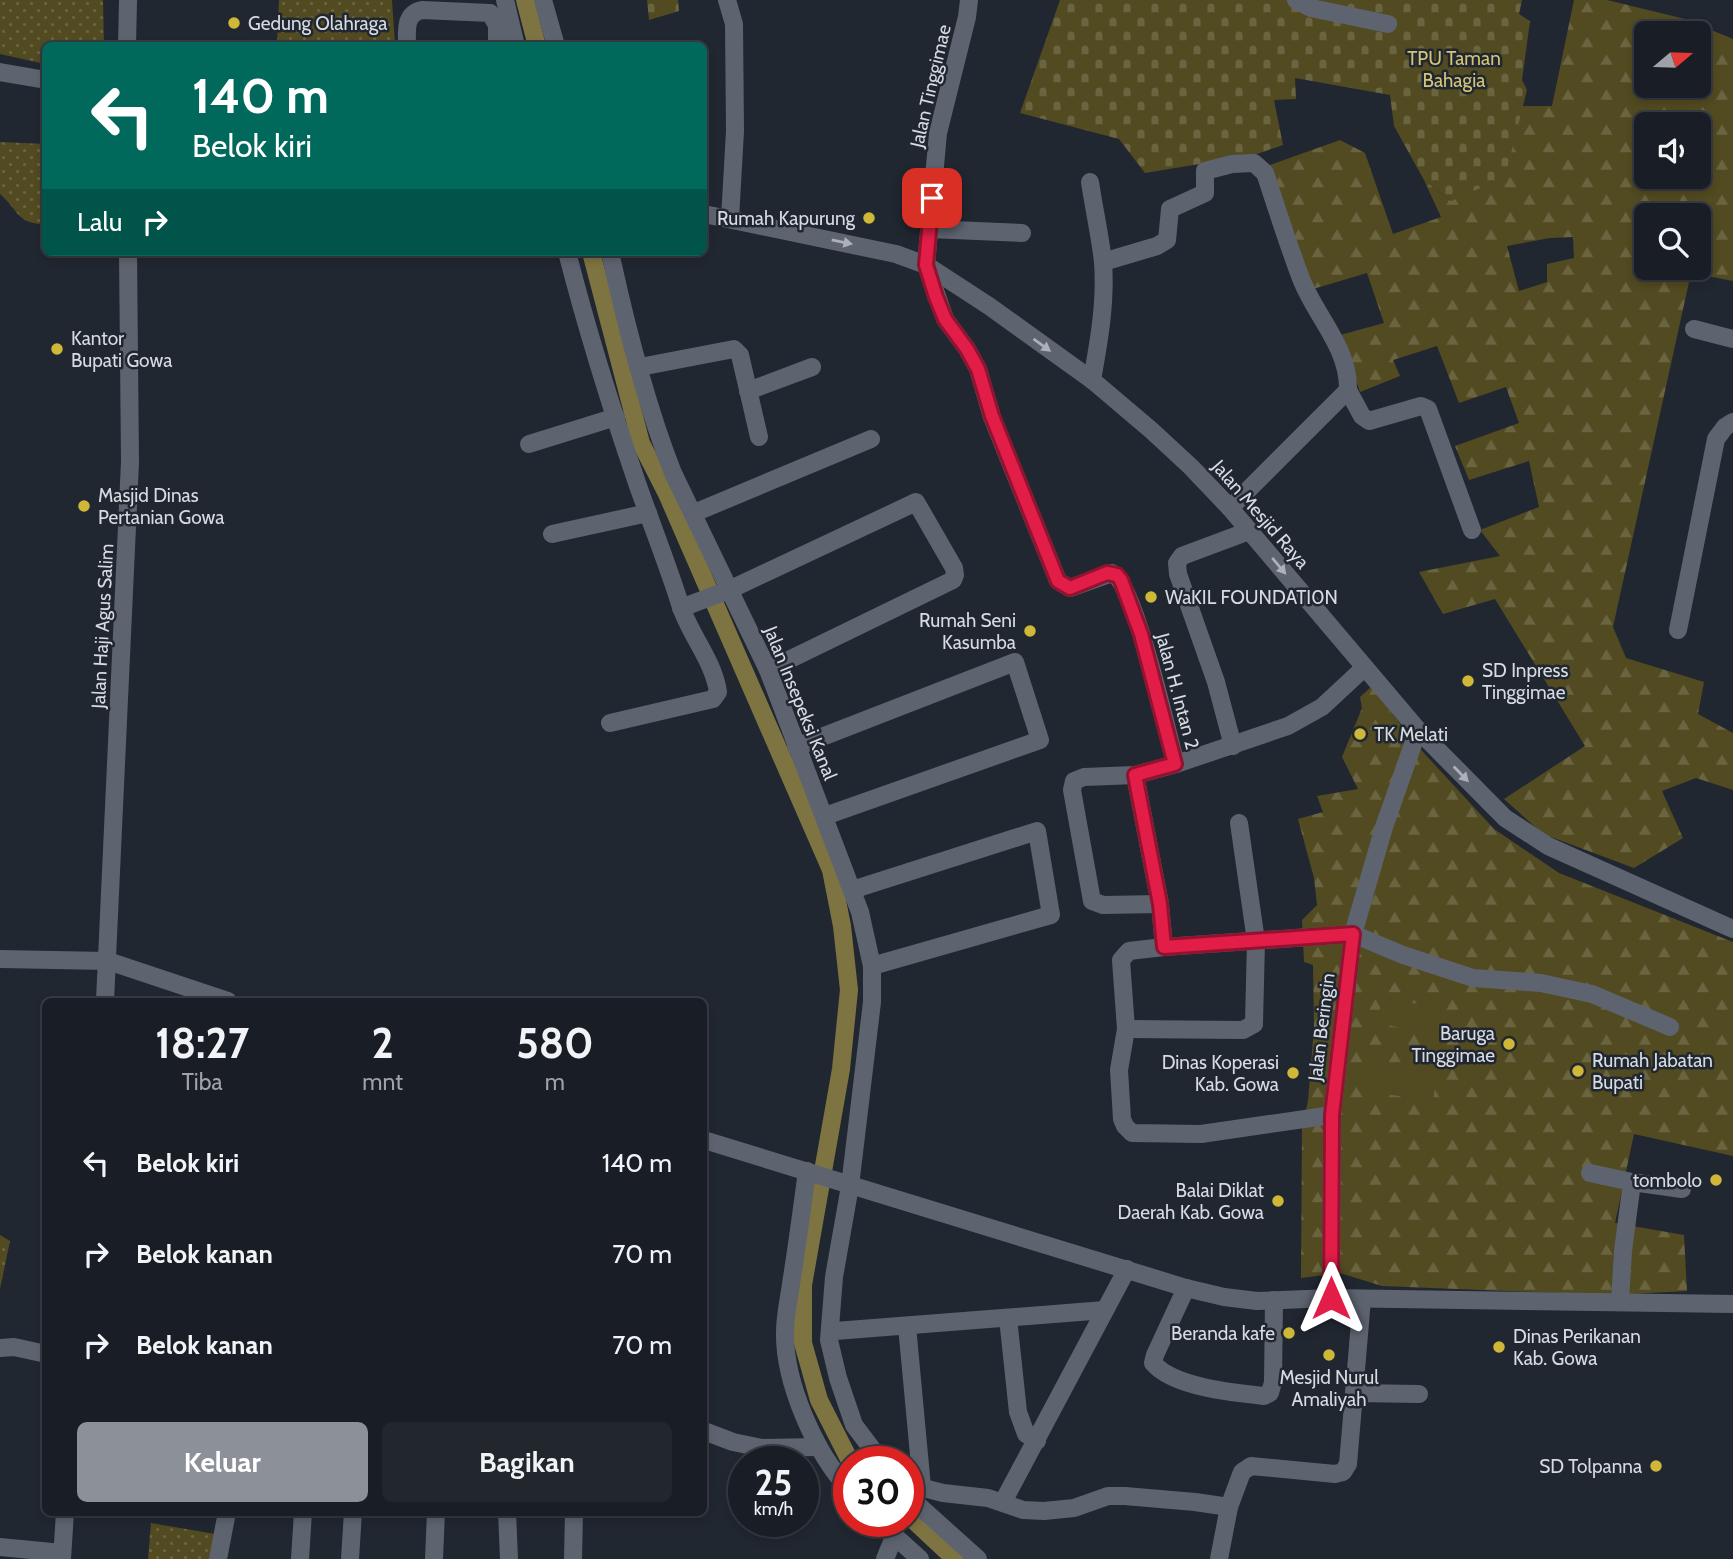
<!DOCTYPE html>
<html lang="id">
<style>
body{margin:0;font-family:Cabin,sans-serif;background:#22262d;color:#f1f3f6;height:100vh;display:flex;flex-direction:column;font-size:26px;white-space:nowrap}
*{box-sizing:border-box;margin:0}
p{font-size:23px;color:#9fa2a7}
.icon{flex:none;width:38px;height:38px;fill:none;stroke:currentColor;stroke-width:2;stroke-linecap:round;stroke-linejoin:round}
.map{position:relative;flex:1;overflow:hidden}
.side{position:absolute;left:42px;top:998px;width:665px;height:518px;display:flex;flex-direction:column;background:#191d25;border-radius:10px;box-shadow:0 4px 10px #0003,0 0 0 2px #373b42}
.side>*{flex:none}
.guide{position:absolute;left:42px;top:42px;width:665px;height:214px;border-radius:10px;box-shadow:0 4px 10px #0003,0 0 0 2px #373b42;background:#00695c;color:#fff;overflow:hidden}
.needle{width:46px;rotate:71deg}
.tools{position:absolute;left:1634px;top:21px;display:grid;gap:14px}
.tools a{display:grid;place-items:center;width:77px;height:77px;border-radius:10px;background:#191d25;box-shadow:0 4px 10px #0003,0 0 0 2px #373b42;font-size:35px}
.speed{position:absolute;left:728px;top:1446px;display:flex;gap:14px;font-size:35px;font-weight:700;text-align:center}
.speed>*{display:grid;place-content:center;width:91px;height:91px;border-radius:50%;background:#191d25;box-shadow:0 4px 10px #0003,0 0 0 2px #373b42;line-height:1}
.speed small{font-size:18px;font-weight:400}
.speed .limit{border:10px solid #d22;background:#fff;color:#111}
.pin{position:absolute;display:grid;place-items:center;width:60px;height:60px;color:#fff;margin:-30px;border-radius:14px;box-shadow:0 4px 10px #0006}
.me{position:absolute;width:77px;margin:-38px;rotate:0deg;stroke-linejoin:round;filter:drop-shadow(0 0 5px #0008)}
.turn{display:flex;align-items:center;gap:24px;height:147px;padding:0 35px;font-size:32px}
.turn .icon{width:91px;height:91px;stroke-width:2.5}
.turn b{display:block;font-size:49px;line-height:60px}
.then{display:flex;align-items:center;height:66px;padding:0 35px;background:#0003;gap:14px;font-size:26px}
.eta{display:flex;justify-content:space-evenly;align-items:center;height:119px;text-align:center}
.eta b{font-size:42px;font-weight:700;line-height:49px}
.action{display:flex;gap:14px;margin-top:auto;padding:14px 35px}
.action a{flex:1;height:80px;border-radius:10px;background:#8c9099;color:#fff;font-size:28px;font-weight:700;line-height:80px;text-align:center}
.action a+a{background:#22262d;color:#f1f3f6}
ul{padding:0;list-style:none}
li{display:flex;align-items:center;gap:21px;height:91px;padding:0 35px}
li div{flex:1}
li b{display:block;font-size:26px}
li em{font-style:normal}
.map>svg:first-child{display:block}
.grass{fill:url(#grass-dots)}
.forest{fill:url(#forest-firs);fill-rule:evenodd}
.cemetery{fill:url(#cemetery-stones)}
.garden{fill:#524a20}
.lines{fill:none;stroke-linecap:round;stroke-linejoin:round}
.canal{stroke:#7e7442;stroke-width:18}
.minor{stroke:#5d6470;stroke-width:18}
.tertiary{stroke:#5d6470;stroke-width:18}
.oneway{fill:#acb1b9}
.route-casing{stroke:#92132f;stroke-width:18}
.route{stroke:#e11d48;stroke-width:12}
.poi-dot{fill:#cfb837;stroke:#212731;stroke-width:2.5}
.labels{text-anchor:middle;stroke-width:5;stroke-linejoin:round;paint-order:stroke}
.poi-label{font-size:19px;fill:#d6dae1;stroke:#212731;text-anchor:start}
.park-label{font-size:19px;fill:#d4c576;stroke:#212731}
.street-label{font-size:19px;fill:#d6dae1;stroke:#212731}
</style>
<div class="map">
<svg width="1733" height="1559" viewBox="0 0 1733 1559">
<defs>
<pattern id="grass-dots" width="8" height="8" patternUnits="userSpaceOnUse" patternTransform="scale(1.75)"><rect width="8" height="8" fill="#524a20"/><path d="M2 2h.1M6 6h.1" fill="none" stroke="#6a6440" stroke-width="1.8" stroke-linecap="round"/></pattern>
<pattern id="forest-firs" width="22" height="20" patternUnits="userSpaceOnUse" patternTransform="scale(1.75)"><rect width="22" height="20" fill="#524a20"/><path d="M5 1l3.5 6h-7zM16 11l3.5 6h-7z" fill="#6a6440"/></pattern>
<pattern id="cemetery-stones" width="16" height="16" patternUnits="userSpaceOnUse" patternTransform="scale(1.75)"><rect width="16" height="16" fill="#524a20"/><path d="M2 7V4a2 2 0 0 1 4 0v3zM10 15v-3a2 2 0 0 1 4 0v3z" fill="#6a6440"/></pattern>
</defs>
<rect width="100%" height="100%" fill="#212731"/>
<g class="grass">
<polygon points="0,0 103,0 104,45 46,46 45,64 0,54"/>
<polygon points="279,0 392,0 395,45 277,45"/>
<path d="M0 142 45 144 43 224C18 224 17 209 0 194Z"/>
<polygon points="0,1235 10,1241 0,1289"/>
<polygon points="151,1523 215,1534 213,1559 148,1559"/>
</g>
<g class="forest">
<path d="M1574 0H1607L1685 19 1733 39V281L1691 273 1613 627 1626 658 1704 682 1698 714 1733 733V790L1696 778 1662 791 1683 838 1634 868 1543 834 1504 799 1585 746 1495 599 1443 614 1419 572 1500 556 1480 530 1539 507 1529 461 1469 480 1455 446 1519 423 1506 387 1459 403 1437 346 1393 360 1400 376 1360 392 1340 335 1384 323 1367 273 1313 289 1267 166 1340 140 1365 153 1393 234 1441 217 1424 180 1451 201 1521 106H1552ZM1647 33H1699V86H1647ZM1647 124H1699V177H1647ZM1647 215H1699V268H1647ZM1573 237 1574 258 1547 264V282L1519 291 1507 246 1550 238Z"/>
<polygon points="1371,687 1423,752 1494,829 1559,873 1733,942 1733,1156 1634,1134 1615,1223 1684,1235 1687,1291 1612,1295 1382,1286 1340,1273 1301,1278 1302,1128 1308,1101 1314,1027 1313,965 1304,962 1302,920 1317,905 1314,878 1298,819 1323,812 1317,796 1358,789 1342,757 1362,708 1360,697"/>
</g>
<g class="cemetery">
<polygon points="647,0 678,0 679,11 649,20"/>
<polygon points="1060,0 1522,0 1519,14 1530,21 1522,80 1527,90 1505,177 1451,201 1424,180 1394,126 1390,95 1295,78 1296,99 1274,100 1283,145 1254,155 1145,173 1119,139 1020,113"/>
</g>
<g class="garden">
<polygon points="1382,997 1442,1009 1437,1035 1377,1023"/>
<polygon points="1369,1063 1437,1073 1433,1101 1365,1091"/>
</g>
<g class="lines">
<g class="canal">
<polyline points="525,0 537,46"/>
<polyline points="591,252 641,443 667,494 831,870 842,926 849,990 841,1069 803,1285 803,1343 819,1400 850,1461"/>
<polyline points="908,1515 955,1559"/>
</g>
<g class="minor">
<polyline points="505,0 516,46"/>
<polyline points="543,0 556,46"/>
<polyline points="727,0 734,24 735,131 730,219"/>
<path d="M969 0 967 17 938 133 926 265 945 319 967 349 978 369 992 417 1058 581 1070 588 1112 573C1135 584 1167 733 1176 764"/>
<polyline points="1296,0 1311,8 1388,24"/>
<path d="M407 46C407 31 404 14 422 10L490 13 497 25V46"/>
<path d="M1090 182C1094 209 1100 235 1103 262 1106 302 1099 341 1092 380"/>
<polyline points="930,229 1022,233"/>
<path d="M567 252C587 330 611 407 637 483 651 523 667 563 680 604 689 634 713 659 718 692L713 699 610 723"/>
<path d="M610 252C626 326 645 402 673 473L768 670 860 912 872 966V1002L850 1186 834 1277 829 1340 838 1378 854 1425 881 1461"/>
<path d="M1103 262 1157 246 1167 240 1170 209 1205 193V171L1232 164 1254 163 1265 173C1277 209 1288 245 1302 281 1317 318 1349 348 1348 390"/>
<polyline points="1694,329 1733,339"/>
<polyline points="640,367 734,349 740,355 759,437"/>
<polyline points="748,391 812,367"/>
<polyline points="529,444 616,417"/>
<polyline points="1230,508 1348,390 1362,416 1369,421 1421,406 1428,409 1472,530"/>
<polyline points="694,513 871,439"/>
<polyline points="552,534 648,513"/>
<polyline points="681,608 729,590 916,502 954,568 955,575 953,580 768,670"/>
<polyline points="1678,630 1716,439 1725,427 1733,422"/>
<polyline points="1233,746 1216,682 1178,574 1177,563 1182,556 1249,531"/>
<polyline points="796,747 1015,662 1040,740 825,816"/>
<polyline points="1135,775 1160,904 1164,947"/>
<polyline points="852,890 1037,831 1051,915 872,966"/>
<polyline points="1160,904 1103,905 1092,901 1072,790 1074,781 1084,777 1135,775 1176,764 1288,726 1322,707 1364,668"/>
<polyline points="0,959 108,961 228,1001"/>
<polyline points="1126,1029 1243,1030 1254,1024 1256,941 1239,823"/>
<polyline points="1332,1115 1201,1134 1132,1133 1125,1126 1122,1119 1119,1070 1126,1029 1121,960 1129,951 1164,947 1353,934 1403,955 1473,978 1541,983 1592,994 1670,1027"/>
<polyline points="704,1140 1186,1288 1224,1297 1257,1301 1331,1298 1733,1304"/>
<path d="M807 1171C802 1209 797 1246 791 1284 789 1299 785 1316 785 1332 784 1382 815 1453 849 1489"/>
<polyline points="1590,1173 1632,1182 1623,1251 1620,1302"/>
<polyline points="1632,1182 1682,1189"/>
<path d="M1186 1288 1155 1355 1153 1363C1173 1387 1234 1393 1264 1396L1270 1393 1273 1382 1274 1300"/>
<polyline points="1331,1298 1332,1115 1353,934 1384,827 1418,730"/>
<polyline points="1008,1318 1018,1412 1026,1434 1037,1441"/>
<polyline points="907,1326 922,1487"/>
<polyline points="835,1331 1105,1310"/>
<polyline points="0,1348 14,1347 46,1354"/>
<polyline points="1354,1393 1419,1394"/>
<polyline points="704,1431 733,1442 762,1448 818,1447"/>
<polyline points="908,1484 943,1493 988,1498 1023,1510 1044,1511 1074,1508 1108,1496 1125,1496 1195,1502 1229,1507 1242,1472 1251,1466 1335,1474 1343,1472 1348,1464 1362,1299"/>
<polyline points="908,1493 919,1506 978,1559"/>
<polyline points="1003,1502 1127,1269"/>
<polyline points="507,1512 509,1559"/>
<polyline points="878,1521 920,1559"/>
<polyline points="0,1547 62,1553"/>
<polyline points="218,1559 227,1512"/>
<polyline points="300,1559 303,1512"/>
<polyline points="350,1559 353,1512"/>
<polyline points="434,1559 436,1512"/>
<polyline points="573,1559 574,1512"/>
<polyline points="885,1559 894,1537"/>
<polyline points="1219,1559 1229,1507"/>
</g>
<g class="tertiary">
<polyline points="127,46 128,0"/>
<polyline points="0,72 46,80"/>
<polyline points="704,214 896,254 926,265 989,306 1092,380 1151,430 1191,467 1230,508 1418,730 1505,818 1548,846 1733,929"/>
<polyline points="105,1001 130,462 128,252"/>
<polyline points="62,1559 65,1512"/>
</g>
</g>
<defs><path id="oneway-solid" d="M-6-.8H1V-3.2L6.5 0L1 3.2V.8H-6Z" transform="scale(1.75)"/></defs>
<g class="oneway">
<use href="#oneway-solid" transform="translate(842 242) rotate(12)"/>
<use href="#oneway-solid" transform="translate(1042 345) rotate(36)"/>
<use href="#oneway-solid" transform="translate(1279 566) rotate(50)"/>
<use href="#oneway-solid" transform="translate(1461 774) rotate(46)"/>
</g>
<g class="lines">
<defs>
<polyline id="route" points="932,198 926,265 936,297 945,319 967,349 978,369 992,416 1058,581 1070,588 1107,573 1117,575 1121,580 1141,634 1175,764 1135,775 1160,904 1164,947 1353,934 1332,1115 1331,1298"/>
</defs>
<use href="#route" class="route-casing"/>
<use href="#route" class="route"/>
</g>
<g class="poi-dot">
<circle cx="234" cy="23" r="7"/>
<circle cx="869" cy="218" r="7"/>
<circle cx="57" cy="349" r="7"/>
<circle cx="84" cy="506" r="7"/>
<circle cx="1151" cy="597" r="7"/>
<circle cx="1030" cy="631" r="7"/>
<circle cx="1468" cy="681" r="7"/>
<circle cx="1360" cy="734" r="7"/>
<circle cx="1509" cy="1044" r="7"/>
<circle cx="1578" cy="1071" r="7"/>
<circle cx="1293" cy="1073" r="7"/>
<circle cx="1716" cy="1180" r="7"/>
<circle cx="1278" cy="1201" r="7"/>
<circle cx="1289" cy="1333" r="7"/>
<circle cx="1499" cy="1347" r="7"/>
<circle cx="1329" cy="1355" r="7"/>
<circle cx="1656" cy="1466" r="7"/>
</g>
<g class="labels">
<g class="poi-label">
<text x="248" y="30">Gedung Olahraga</text>
<text x="855" y="225" text-anchor="end">Rumah Kapurung</text>
<text x="71" y="345">Kantor<tspan x="71" dy="22">Bupati Gowa</tspan></text>
<text x="98" y="502">Masjid Dinas<tspan x="98" dy="22">Pertanian Gowa</tspan></text>
<text x="1165" y="604">WaKIL FOUNDATI0N</text>
<text x="1016" y="627" text-anchor="end">Rumah Seni<tspan x="1016" dy="22">Kasumba</tspan></text>
<text x="1482" y="677">SD Inpress<tspan x="1482" dy="22">Tinggimae</tspan></text>
<text x="1374" y="741">TK Melati</text>
<text x="1495" y="1040" text-anchor="end">Baruga<tspan x="1495" dy="22">Tinggimae</tspan></text>
<text x="1592" y="1067">Rumah Jabatan<tspan x="1592" dy="22">Bupati</tspan></text>
<text x="1279" y="1069" text-anchor="end">Dinas Koperasi<tspan x="1279" dy="22">Kab. Gowa</tspan></text>
<text x="1702" y="1187" text-anchor="end">tombolo</text>
<text x="1264" y="1197" text-anchor="end">Balai Diklat<tspan x="1264" dy="22">Daerah Kab. Gowa</tspan></text>
<text x="1275" y="1340" text-anchor="end">Beranda kafe</text>
<text x="1513" y="1343">Dinas Perikanan<tspan x="1513" dy="22">Kab. Gowa</tspan></text>
<text x="1329" y="1384" text-anchor="middle">Mesjid Nurul<tspan x="1329" dy="22">Amaliyah</tspan></text>
<text x="1642" y="1473" text-anchor="end">SD Tolpanna</text>
</g>
<g class="park-label">
<text x="1454" y="65">TPU Taman<tspan x="1454" dy="22">Bahagia</tspan></text>
</g>
<g class="street-label">
<text transform="translate(930 86) rotate(-77)" y="7">Jalan Tinggimae</text>
<text transform="translate(1261 514) rotate(49)" y="7">Jalan Mesjid Raya</text>
<text transform="translate(102 626) rotate(-87)" y="7">Jalan Haji Agus Salim</text>
<text transform="translate(1178 691) rotate(75)" y="7">Jalan H. Intan 2</text>
<text transform="translate(801 703) rotate(68)" y="7">Jalan Insepeksi Kanal</text>
<text transform="translate(1321 1027) rotate(-83)" y="7">Jalan Beringin</text>
</g>
</g>
</svg>
<div class="tools">
<a><svg class="needle" viewBox="-14 -14 28 28"><path d="M0-13l5 13h-10z" fill="#e53935"/><path d="M0 13l5-13h-10z" fill="#9fa2a7"/></svg></a>
<a><svg class="icon" aria-label="sound" viewBox="0 0 24 24"><path d="M4 9h4l5-4v14l-5-4H4zM17 9q2 3 0 6"/></svg></a>
<a><svg class="icon" aria-label="search" viewBox="0 0 24 24"><circle cx="10" cy="10" r="6"/><path d="M15 15l6 6"/></svg></a>
</div>
<div class="speed"><div>25<small>km/h</small></div><div class="limit">30</div></div>
<div class="pin" style="left:932px;top:198px;background:#d93025"><svg class="icon" aria-label="arrive" viewBox="0 0 24 24"><path d="M6 21V4h12l-3 4 3 4H6"/></svg></div>
<svg class="me" style="left:1331px;top:1298px" viewBox="-20 -20 40 40"><path d="M0-17L14 15 0 8-14 15z" fill="#e11d48" stroke="#fff" stroke-width="4"/></svg>
<div class="guide">
<div class="turn"><svg class="icon" aria-label="left" viewBox="0 0 24 24"><path d="M17 20v-9H6M10 6l-5 5 5 5"/></svg><div><b>140 m</b>Belok kiri</div></div>
<div class="then">Lalu<svg class="icon" aria-label="right" viewBox="0 0 24 24"><path d="M7 20v-9h11M14 6l5 5-5 5"/></svg></div>
</div>
<section class="side">
<div class="eta">
<div><b>18:27</b><p>Tiba</p></div>
<div><b>2</b><p>mnt</p></div>
<div><b>580</b><p>m</p></div>
</div>
<ul>
<li><svg class="icon" aria-label="left" viewBox="0 0 24 24"><path d="M17 20v-9H6M10 6l-5 5 5 5"/></svg><div><b>Belok kiri</b></div><em>140 m</em></li>
<li><svg class="icon" aria-label="right" viewBox="0 0 24 24"><path d="M7 20v-9h11M14 6l5 5-5 5"/></svg><div><b>Belok kanan</b></div><em>70 m</em></li>
<li><svg class="icon" aria-label="right" viewBox="0 0 24 24"><path d="M7 20v-9h11M14 6l5 5-5 5"/></svg><div><b>Belok kanan</b></div><em>70 m</em></li>
</ul>
<div class="action"><a>Keluar</a><a>Bagikan</a></div>
</section>
</div>
